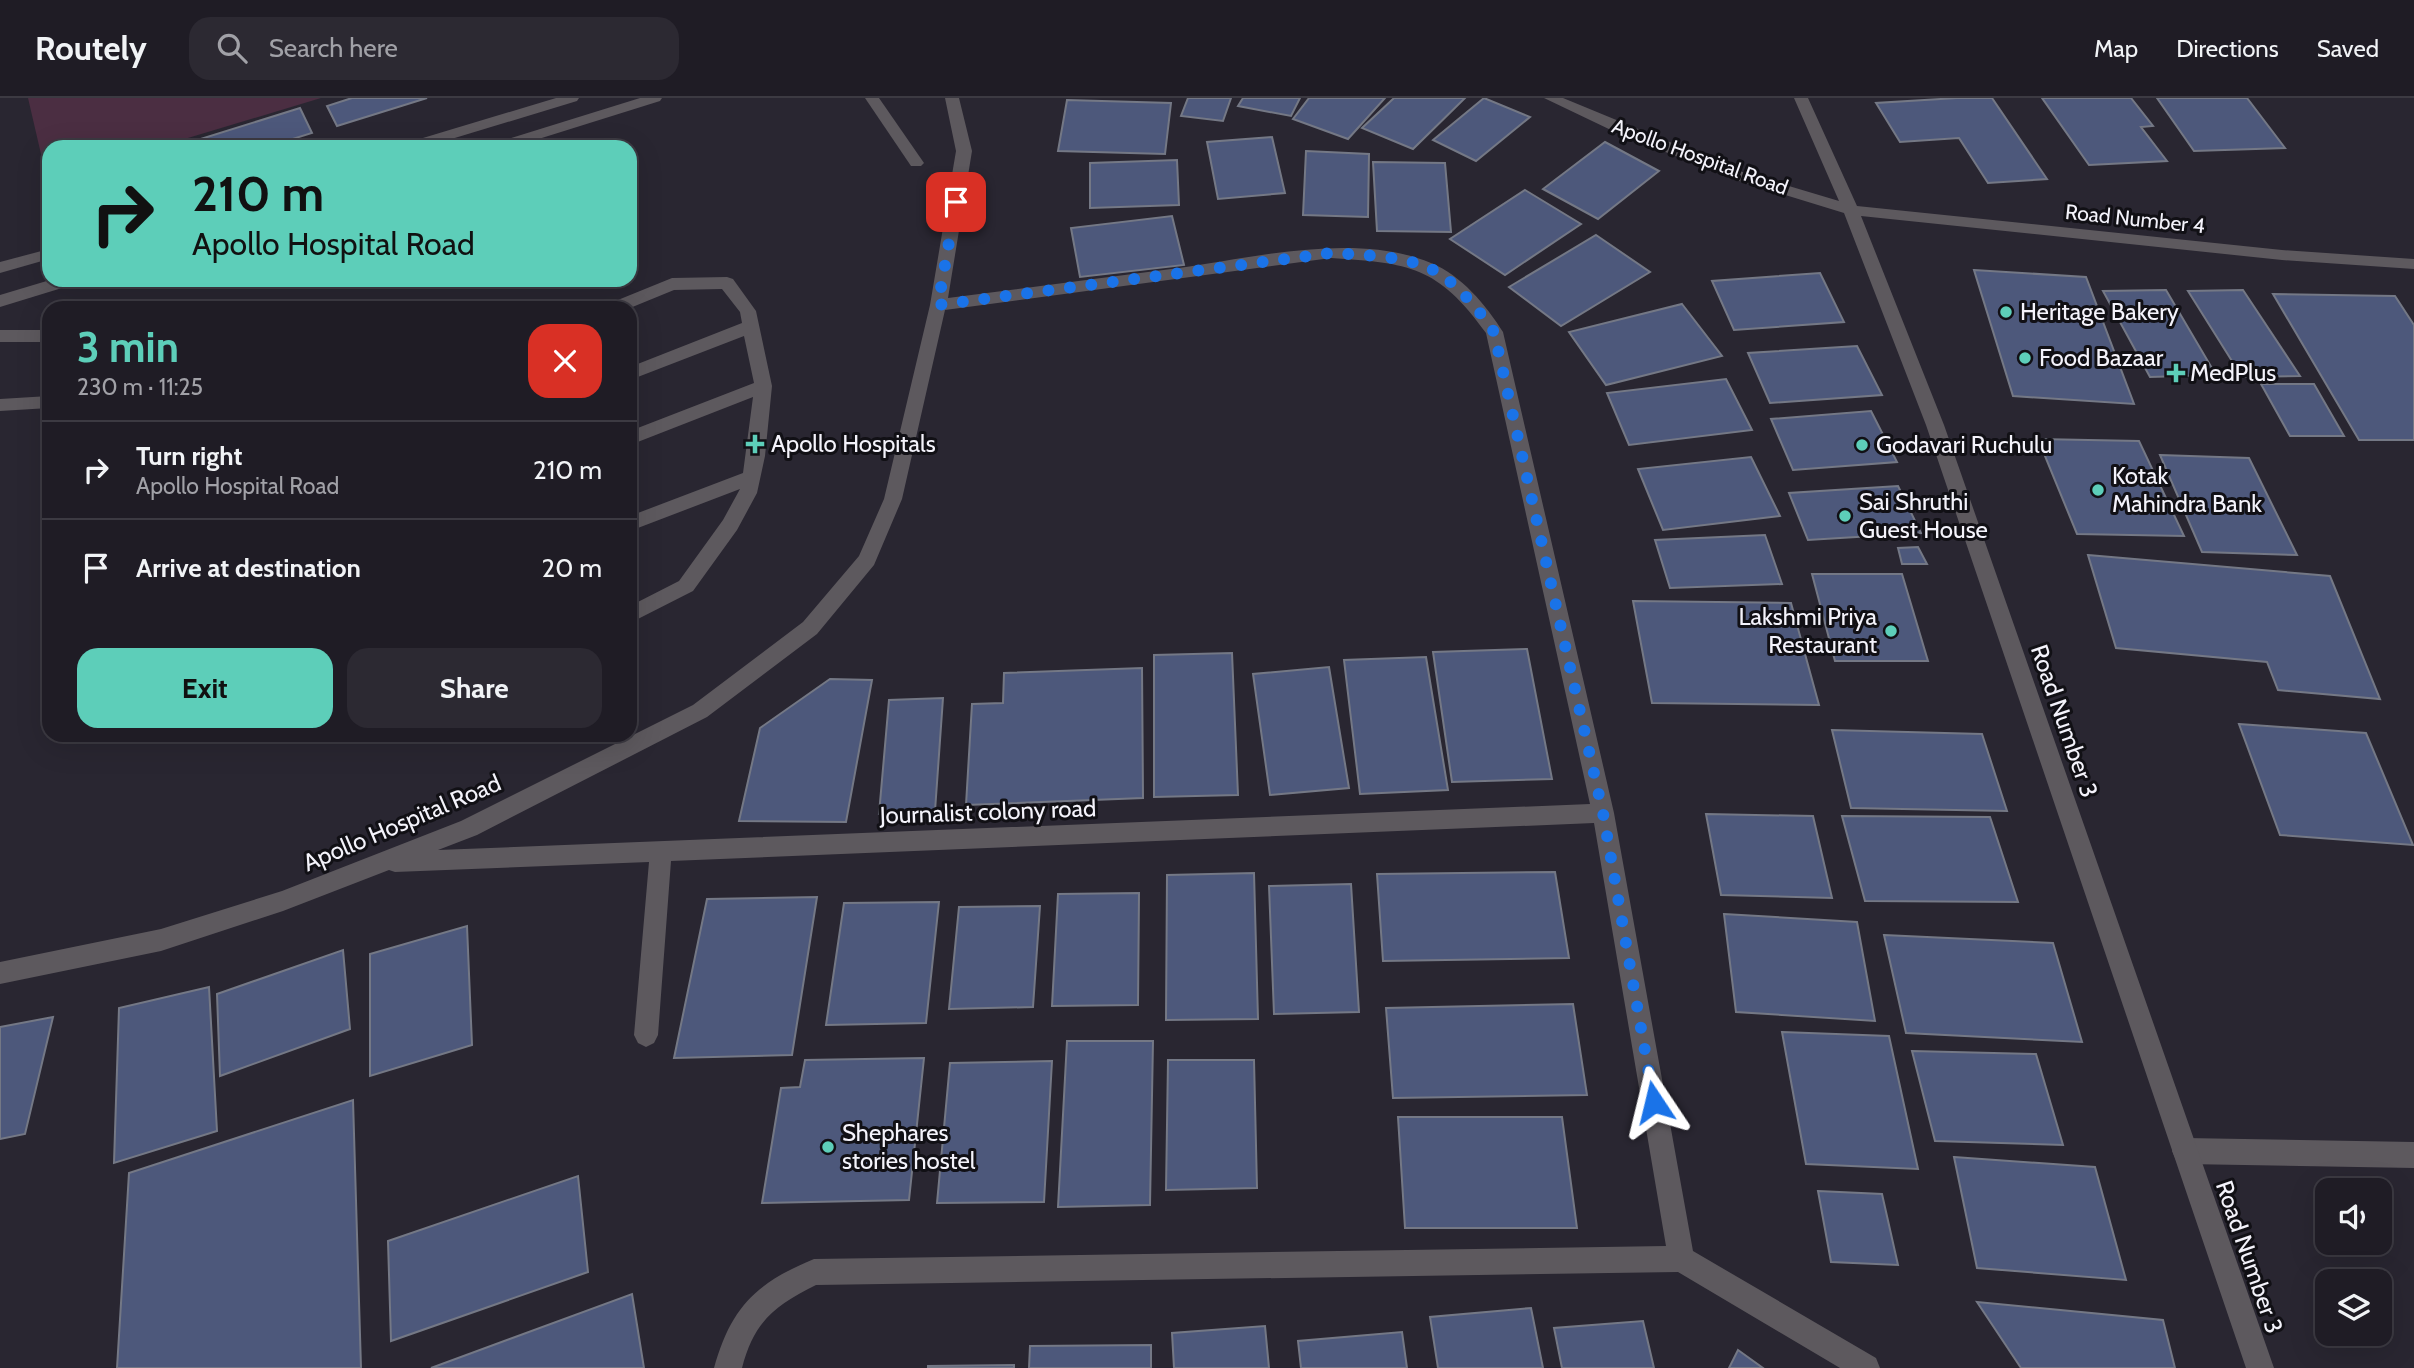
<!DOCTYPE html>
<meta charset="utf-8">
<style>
body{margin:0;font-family:Cabin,sans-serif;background:#2c2932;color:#f1f3f6;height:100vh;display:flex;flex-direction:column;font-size:26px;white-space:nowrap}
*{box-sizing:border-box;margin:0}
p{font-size:23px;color:#a1a1a7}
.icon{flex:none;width:38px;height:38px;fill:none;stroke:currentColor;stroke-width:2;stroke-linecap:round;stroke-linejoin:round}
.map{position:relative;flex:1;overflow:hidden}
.side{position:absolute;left:42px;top:203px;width:595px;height:441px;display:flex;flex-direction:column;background:#1f1c25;border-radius:21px;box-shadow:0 7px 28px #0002,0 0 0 2px #3c3a42}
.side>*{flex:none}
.top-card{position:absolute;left:42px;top:42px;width:595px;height:147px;border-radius:21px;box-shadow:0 7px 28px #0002,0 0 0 2px #3c3a42;background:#5dceb9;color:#111;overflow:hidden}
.fabs{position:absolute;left:2315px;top:1080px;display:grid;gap:14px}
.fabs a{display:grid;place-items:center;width:77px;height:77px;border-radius:14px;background:#1f1c25;box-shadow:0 7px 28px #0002,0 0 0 2px #3c3a42;font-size:35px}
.pin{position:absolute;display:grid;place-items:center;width:60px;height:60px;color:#fff;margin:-30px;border-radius:14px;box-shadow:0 4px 10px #0006}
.me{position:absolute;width:77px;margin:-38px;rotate:350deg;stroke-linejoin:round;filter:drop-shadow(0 0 5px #0008)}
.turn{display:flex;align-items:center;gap:24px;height:147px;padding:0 35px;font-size:32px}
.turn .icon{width:91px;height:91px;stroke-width:2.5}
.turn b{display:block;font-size:49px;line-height:60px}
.round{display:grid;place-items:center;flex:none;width:74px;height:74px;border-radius:21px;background:#2c2932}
.headline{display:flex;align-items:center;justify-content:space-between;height:119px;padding:0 35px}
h1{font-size:42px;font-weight:800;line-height:52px;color:#5dceb9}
.cta{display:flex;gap:14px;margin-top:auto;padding:14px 35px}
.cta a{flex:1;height:80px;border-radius:21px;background:#5dceb9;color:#111;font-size:28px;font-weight:800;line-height:80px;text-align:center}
.cta a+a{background:#2c2932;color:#f1f3f6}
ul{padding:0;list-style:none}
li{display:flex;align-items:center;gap:21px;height:98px;padding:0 35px;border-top:2px solid #3c3a42}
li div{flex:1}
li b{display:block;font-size:26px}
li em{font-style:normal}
header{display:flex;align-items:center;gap:42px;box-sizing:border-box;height:98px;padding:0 35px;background:#1f1c25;border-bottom:2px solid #3c3a42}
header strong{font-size:33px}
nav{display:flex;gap:38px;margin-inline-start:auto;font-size:24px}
.search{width:490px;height:63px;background:#2c2932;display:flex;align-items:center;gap:18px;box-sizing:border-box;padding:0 24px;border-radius:21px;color:#a1a1a7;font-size:26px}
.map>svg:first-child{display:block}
.green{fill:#4b2e42}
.building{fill:#4d587b;stroke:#747885;stroke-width:2}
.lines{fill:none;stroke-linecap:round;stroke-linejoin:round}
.service{fill:#5d595e;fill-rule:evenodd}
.minor{fill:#5d595e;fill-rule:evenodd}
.tertiary{fill:#5d595e;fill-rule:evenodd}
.route{stroke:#1a73e8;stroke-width:12;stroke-dasharray:0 21.6}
.poi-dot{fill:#5dceb9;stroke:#111015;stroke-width:2.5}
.labels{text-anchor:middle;stroke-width:6;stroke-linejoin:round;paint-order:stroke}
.far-street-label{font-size:21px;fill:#f4f3fb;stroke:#111015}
.poi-label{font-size:24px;fill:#f4f3fb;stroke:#111015;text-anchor:start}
.street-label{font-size:24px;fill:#f4f3fb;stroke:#111015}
</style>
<header>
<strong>Routely</strong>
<div class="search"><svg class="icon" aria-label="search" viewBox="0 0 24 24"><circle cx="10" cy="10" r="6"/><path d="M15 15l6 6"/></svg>Search here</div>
<nav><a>Map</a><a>Directions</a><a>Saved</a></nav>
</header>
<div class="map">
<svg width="2414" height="1270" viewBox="0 0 2414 1270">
<rect width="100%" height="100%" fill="#292631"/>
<polygon class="green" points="28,0 321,0 158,49 49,49 47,82"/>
<g class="building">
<polygon points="352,0 427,0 337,28 327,8"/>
<polygon points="1188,0 1231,0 1223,23 1181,18"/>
<polygon points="1243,0 1300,0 1291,18 1238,8"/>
<polygon points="1309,0 1385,0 1348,41 1293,21"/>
<polygon points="1394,0 1465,0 1413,51 1362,30"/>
<polygon points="1484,0 1530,19 1476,63 1433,42"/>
<polygon points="1957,0 1992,0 2047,81 1988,85 1959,40 1900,44 1876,5"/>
<polygon points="2042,0 2131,0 2153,28 2141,29 2167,63 2089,67"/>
<polygon points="2157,0 2247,0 2285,50 2194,53"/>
<polygon points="1067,2 1171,5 1165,56 1058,53"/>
<polygon points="300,10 312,35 267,49 175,49"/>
<polygon points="1272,39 1285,95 1218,101 1207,44"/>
<polygon points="1605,44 1659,73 1598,121 1543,91"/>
<polygon points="1306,53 1369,56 1368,119 1303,117"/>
<polygon points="1177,62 1179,107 1090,110 1090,65"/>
<polygon points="1373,64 1445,65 1451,134 1377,133"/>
<polygon points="1525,92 1581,126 1505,177 1450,141"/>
<polygon points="1172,118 1184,167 1080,179 1071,130"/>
<polygon points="1596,137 1650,174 1561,228 1509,189"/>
<polygon points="1974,172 2086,179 2134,306 2013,298"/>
<polygon points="1820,175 1844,224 1734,232 1712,183"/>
<polygon points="2166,192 2216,277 2150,279 2103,193"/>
<polygon points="2243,192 2300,278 2242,279 2188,193"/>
<polygon points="2273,196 2395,198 2414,227 2414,342 2359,342"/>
<polygon points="1682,206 1722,258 1606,287 1569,234"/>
<polygon points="1857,248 1882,297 1770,305 1748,255"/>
<polygon points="1726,281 1752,332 1629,347 1607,295"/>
<polygon points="2261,286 2314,286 2344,338 2290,338"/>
<polygon points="1871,313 1897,364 1793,372 1771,321"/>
<polygon points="2038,341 2139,343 2184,438 2077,436"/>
<polygon points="2160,357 2249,360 2297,457 2202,454"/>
<polygon points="1751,359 1780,418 1663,432 1638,371"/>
<polygon points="1898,388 1921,435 1808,442 1789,395"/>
<polygon points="1765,437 1782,486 1670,490 1655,442"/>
<polygon points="1918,449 1927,466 1902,466 1898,450"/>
<polygon points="2088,457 2330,478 2380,601 2278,592 2267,564 2116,550"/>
<polygon points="1812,476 1902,476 1928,563 1835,563"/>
<polygon points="1633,503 1791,505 1819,607 1652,605"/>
<polygon points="1527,551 1552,681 1452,684 1433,554"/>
<polygon points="1232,555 1238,697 1154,699 1154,557"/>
<polygon points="1426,559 1448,692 1360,696 1344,562"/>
<polygon points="1329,569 1349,690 1270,697 1253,576"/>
<polygon points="1142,570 1143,700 966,707 972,606 1003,605 1004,575"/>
<polygon points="830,581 872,582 846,724 739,723 760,630"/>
<polygon points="943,600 935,713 879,716 889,602"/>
<polygon points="2239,626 2366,635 2413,747 2280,737"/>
<polygon points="1832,632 1982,636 2007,713 1851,710"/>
<polygon points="1706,716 1813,718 1832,800 1721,797"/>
<polygon points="1842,718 1990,719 2018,804 1865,803"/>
<polygon points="1555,774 1569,860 1383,863 1377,776"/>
<polygon points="1254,775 1258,921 1166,922 1167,777"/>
<polygon points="1351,786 1359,914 1274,916 1269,788"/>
<polygon points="1139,795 1138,907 1052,908 1058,796"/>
<polygon points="817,799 792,957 674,960 707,801"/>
<polygon points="939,804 926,925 826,927 844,805"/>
<polygon points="1040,808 1033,909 949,911 959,809"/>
<polygon points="1724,816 1857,824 1875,923 1736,914"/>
<polygon points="467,828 472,947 370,978 370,856"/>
<polygon points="1884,837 2053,845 2082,944 1906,935"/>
<polygon points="343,852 350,931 220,978 217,896"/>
<polygon points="209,889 217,1033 114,1065 119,910"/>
<polygon points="1573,906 1587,997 1393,1000 1386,910"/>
<polygon points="53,919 25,1036 0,1041 0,929"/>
<polygon points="1782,934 1889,938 1918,1071 1806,1066"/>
<polygon points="1067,943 1153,943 1150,1107 1058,1109"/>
<polygon points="1912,953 2036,956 2063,1047 1935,1043"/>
<polygon points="924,960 909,1102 762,1105 781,990 800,989 805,962"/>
<polygon points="1168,962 1254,962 1257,1090 1166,1092"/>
<polygon points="1052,963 1044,1104 937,1105 950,965"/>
<polygon points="353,1002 361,1270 117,1270 129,1075"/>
<polygon points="1398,1019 1562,1019 1577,1130 1405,1130"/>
<polygon points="1954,1059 2095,1069 2126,1182 1977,1170"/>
<polygon points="578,1078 588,1174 391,1243 388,1143"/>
<polygon points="1818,1093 1882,1096 1898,1167 1831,1164"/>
<polygon points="632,1196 644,1270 431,1270"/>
<polygon points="1977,1204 2163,1222 2175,1270 2021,1270"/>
<polygon points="1531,1210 1543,1270 1438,1270 1430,1219"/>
<polygon points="1643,1223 1654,1270 1562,1270 1554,1230"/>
<polygon points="1265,1228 1269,1270 1174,1270 1172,1235"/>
<polygon points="1402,1234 1407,1270 1301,1270 1298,1243"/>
<polygon points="1151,1247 1151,1270 1029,1270 1030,1248"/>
<polygon points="1738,1252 1763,1270 1729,1270"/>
<polygon points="1014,1267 1014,1270 928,1270 928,1268"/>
</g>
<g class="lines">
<g class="service">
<polygon points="556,0 579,0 577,3 425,49 400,49 403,46"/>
<polygon points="640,0 662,0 660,3 513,49 489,49 492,46"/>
<polygon points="865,0 879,0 924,65 921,68 911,68"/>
<polygon points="49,151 49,161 0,175 0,164"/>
<polygon points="727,179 733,181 756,213 772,288 765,358 757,395 737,432 693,493 630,525 630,508 679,483 723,422 740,391 630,433 630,418 743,375 753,299 630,347 630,333 754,285 744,238 630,282 630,269 742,225 740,214 722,191 674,192 630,210 606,210 608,206 672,180"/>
<polygon points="50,182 77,182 75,186 0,209 0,197"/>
<rect x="0" y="232" width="49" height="12"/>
<polygon points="49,298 49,310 0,313 0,301"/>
</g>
<g class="minor">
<path d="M945 0H959L972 53 948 200C1025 190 1102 180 1179 170 1256 159 1357 134 1431 165 1461 177 1486 207 1503 234L1614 715 1693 1153 1876 1260 1880 1270H1840L1678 1174 816 1187C774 1208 754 1224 742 1270H714C731 1209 756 1185 814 1161L1666 1148 1594 725 671 763 658 937 654 945 646 949 638 945 634 937 649 764 395 774 389 772 283 813 161 853 0 886V864L161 831 282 793 461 723 693 607 803 524 859 458 884 401 930 207 956 53ZM1331 160C1409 165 1438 168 1486 235L1590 706 438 752 477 737 707 619 817 536 874 467 902 401 945 212Z"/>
<polygon points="2185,1040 2414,1044 2414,1070 2185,1066 2176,1062 2172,1053 2176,1044"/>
</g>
<polygon class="tertiary" points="1544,0 1563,0 1745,75 1839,103 1794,0 1808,0 1857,108 2282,152 2414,161 2414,171 2282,162 1861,118 1944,327 2274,1270 2246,1270 1926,327 1844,115 1733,81 1613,33"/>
</g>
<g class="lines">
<path class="route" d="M956 104 938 207 1331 155C1360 157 1408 158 1433 172 1458 186 1478 211 1494 234L1603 715 1654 1004"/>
</g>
<g class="poi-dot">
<circle cx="2006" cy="214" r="7"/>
<circle cx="2025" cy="260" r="7"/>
<path d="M2172.5 264.5h7v7h7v7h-7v7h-7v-7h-7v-7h7z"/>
<path d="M751.5 335.5h7v7h7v7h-7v7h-7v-7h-7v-7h7z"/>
<circle cx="1862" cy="347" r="7"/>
<circle cx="2098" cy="392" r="7"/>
<circle cx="1845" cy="418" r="7"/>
<circle cx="1891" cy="533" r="7"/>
<circle cx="828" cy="1049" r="7"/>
</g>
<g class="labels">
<g class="far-street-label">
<text transform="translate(1700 59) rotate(20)" y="7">Apollo Hospital Road</text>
<text transform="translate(2135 121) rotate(6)" y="7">Road Number 4</text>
</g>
<g class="poi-label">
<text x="2020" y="222">Heritage Bakery</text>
<text x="2039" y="268">Food Bazaar</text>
<text x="2190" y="283">MedPlus</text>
<text x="771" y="354">Apollo Hospitals</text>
<text x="1876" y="355">Godavari Ruchulu</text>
<text x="2112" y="386">Kotak<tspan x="2112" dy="28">Mahindra Bank</tspan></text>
<text x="1859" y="412">Sai Shruthi<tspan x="1859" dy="28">Guest House</tspan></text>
<text x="1877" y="527" text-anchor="end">Lakshmi Priya<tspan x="1877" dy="28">Restaurant</tspan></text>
<text x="842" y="1043">Shephares<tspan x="842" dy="28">stories hostel</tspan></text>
</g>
<g class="street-label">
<text transform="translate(2064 623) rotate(71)" y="8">Road Number 3</text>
<text transform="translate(988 714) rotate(-2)" y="8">Journalist colony road</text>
<text transform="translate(402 725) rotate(-23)" y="8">Apollo Hospital Road</text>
<text transform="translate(2249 1159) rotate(71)" y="8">Road Number 3</text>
</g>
</g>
</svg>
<div class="fabs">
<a><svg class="icon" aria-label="sound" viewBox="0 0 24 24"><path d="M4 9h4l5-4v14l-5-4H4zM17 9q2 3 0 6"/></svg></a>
<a><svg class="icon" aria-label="layers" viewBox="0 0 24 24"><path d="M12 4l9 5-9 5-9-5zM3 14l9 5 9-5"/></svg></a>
</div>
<div class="pin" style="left:956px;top:104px;background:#d93025"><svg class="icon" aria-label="arrive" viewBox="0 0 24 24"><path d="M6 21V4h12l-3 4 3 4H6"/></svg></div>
<svg class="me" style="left:1654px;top:1004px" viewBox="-20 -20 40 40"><path d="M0-17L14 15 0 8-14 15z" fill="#1a73e8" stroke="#fff" stroke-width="4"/></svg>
<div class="top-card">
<div class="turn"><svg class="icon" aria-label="right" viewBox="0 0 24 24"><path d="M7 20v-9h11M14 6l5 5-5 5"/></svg><div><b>210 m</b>Apollo Hospital Road</div></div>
</div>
<section class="side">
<div class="headline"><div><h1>3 min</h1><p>230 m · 11:25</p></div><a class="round" style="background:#d93025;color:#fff"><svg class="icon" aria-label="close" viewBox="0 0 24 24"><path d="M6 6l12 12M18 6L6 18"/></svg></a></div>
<ul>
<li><svg class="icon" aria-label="right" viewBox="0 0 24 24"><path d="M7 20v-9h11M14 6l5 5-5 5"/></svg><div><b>Turn right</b><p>Apollo Hospital Road</p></div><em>210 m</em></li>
<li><svg class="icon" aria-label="arrive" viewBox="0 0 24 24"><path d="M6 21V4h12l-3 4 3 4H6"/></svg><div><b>Arrive at destination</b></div><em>20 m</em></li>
</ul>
<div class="cta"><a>Exit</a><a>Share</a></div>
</section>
</div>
